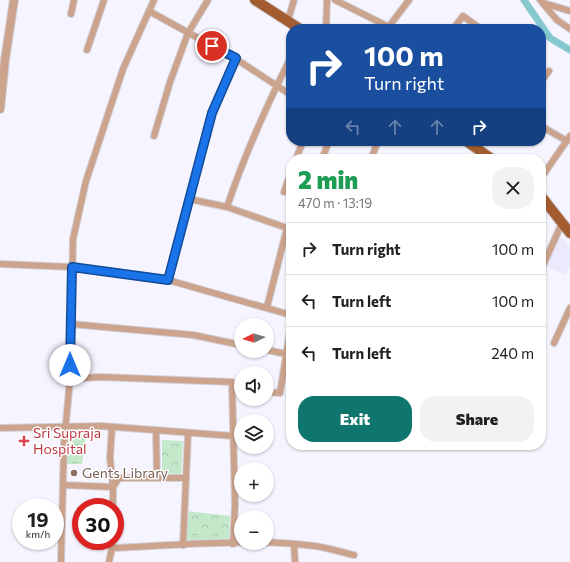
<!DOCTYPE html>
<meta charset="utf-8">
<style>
body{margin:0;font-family:Commissioner,sans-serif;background:#f2f2f2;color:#202124;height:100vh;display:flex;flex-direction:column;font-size:15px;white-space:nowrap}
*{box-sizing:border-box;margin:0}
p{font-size:13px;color:#757577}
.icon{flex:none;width:22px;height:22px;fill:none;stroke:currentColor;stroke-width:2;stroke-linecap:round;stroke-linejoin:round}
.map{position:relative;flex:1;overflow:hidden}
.panel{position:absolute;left:286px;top:154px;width:260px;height:296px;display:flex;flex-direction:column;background:#fff;border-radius:16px;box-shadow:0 1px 3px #0004}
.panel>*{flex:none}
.hud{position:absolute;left:286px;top:24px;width:260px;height:122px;border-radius:16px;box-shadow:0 1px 3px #0004;background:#1a4fa0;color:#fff;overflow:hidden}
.needle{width:26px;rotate:265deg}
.buttons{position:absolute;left:234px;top:318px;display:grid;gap:8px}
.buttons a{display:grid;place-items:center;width:40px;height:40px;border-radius:50%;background:#fff;box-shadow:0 1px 3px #0004;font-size:20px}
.speed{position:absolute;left:12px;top:498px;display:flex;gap:8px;font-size:20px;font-weight:700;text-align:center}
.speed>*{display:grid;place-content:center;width:52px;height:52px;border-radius:50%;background:#fff;box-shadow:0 1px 3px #0004;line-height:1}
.speed small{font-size:10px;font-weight:400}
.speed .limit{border:6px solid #d22;background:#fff;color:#111}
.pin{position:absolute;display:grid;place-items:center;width:34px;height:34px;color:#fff;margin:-17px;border:2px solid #fff;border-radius:50%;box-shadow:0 1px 4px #0007}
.me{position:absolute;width:44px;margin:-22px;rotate:0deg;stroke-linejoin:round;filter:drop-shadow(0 0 3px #0008)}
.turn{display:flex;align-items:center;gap:14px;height:84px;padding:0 12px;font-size:18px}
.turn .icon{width:52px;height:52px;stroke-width:2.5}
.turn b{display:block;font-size:28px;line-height:34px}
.lanes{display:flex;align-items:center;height:38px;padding:0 12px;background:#0003;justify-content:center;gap:20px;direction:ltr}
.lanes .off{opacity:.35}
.round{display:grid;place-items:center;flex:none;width:42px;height:42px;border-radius:16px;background:#f2f2f2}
.summary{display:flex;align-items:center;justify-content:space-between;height:68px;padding:0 12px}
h1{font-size:24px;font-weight:800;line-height:30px;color:#1e9e55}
.action{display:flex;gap:8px;margin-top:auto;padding:8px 12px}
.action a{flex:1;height:46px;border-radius:16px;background:#0f766e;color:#fff;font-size:16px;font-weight:800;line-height:46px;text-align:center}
.action a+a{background:#f2f2f2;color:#202124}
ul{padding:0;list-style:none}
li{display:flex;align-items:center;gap:12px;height:52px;padding:0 12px;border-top:1px solid #e0e0e0}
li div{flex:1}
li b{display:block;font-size:15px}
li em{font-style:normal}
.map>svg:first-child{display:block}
.built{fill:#ede9fd}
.park{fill:url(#park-crowns)}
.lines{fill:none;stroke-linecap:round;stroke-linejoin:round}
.canal{stroke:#85c9ce;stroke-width:7}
.minor-casing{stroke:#d2d0d9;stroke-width:8}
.tertiary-casing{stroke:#d2d0d9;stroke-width:10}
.primary-casing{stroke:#d2d0d9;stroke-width:12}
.minor{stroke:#cca38c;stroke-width:6}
.tertiary{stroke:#cca38c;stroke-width:8}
.primary{stroke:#a25c2f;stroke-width:10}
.route-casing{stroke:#114b97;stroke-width:10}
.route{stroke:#1a73e8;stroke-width:7}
.health-dot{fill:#e0444e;stroke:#fff;stroke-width:1.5}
.education-dot{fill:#8d6e63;stroke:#fff;stroke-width:1.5}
.labels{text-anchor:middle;stroke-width:3;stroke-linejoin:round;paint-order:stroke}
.health-label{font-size:14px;fill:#be3a42;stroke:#fff;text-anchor:start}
.education-label{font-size:14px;fill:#785e54;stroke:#fff;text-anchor:start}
</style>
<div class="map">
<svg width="570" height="562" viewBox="0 0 570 562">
<defs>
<pattern id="park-crowns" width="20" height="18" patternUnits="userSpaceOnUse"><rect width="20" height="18" fill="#c4e9ca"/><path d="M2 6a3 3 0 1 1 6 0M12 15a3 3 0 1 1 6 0" fill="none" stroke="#a8c7ad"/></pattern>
</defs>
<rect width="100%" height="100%" fill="#f6f4fe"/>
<polygon class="built" points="562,237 570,247 570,265 566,275 546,266 558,239"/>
<g class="park">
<polygon points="86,434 82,464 67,464 67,435"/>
<polygon points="162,440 183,441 181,475 162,474"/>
<polygon points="187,511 230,516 229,541 187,541"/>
</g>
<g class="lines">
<polyline class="canal" points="524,0 550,38 570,50"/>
<defs>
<g id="minor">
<polyline points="335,0 389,27"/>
<polyline points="540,0 557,20 570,29"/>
<polyline points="543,3 570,11"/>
<polyline points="149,11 236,59 291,95"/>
<polyline points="71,14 74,0"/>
<polyline points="288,20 294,0"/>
<polyline points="326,29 327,0"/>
<polyline points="387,29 409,0"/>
<polyline points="453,29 463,16 481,29"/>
<polyline points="87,50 104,0"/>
<polyline points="541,82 549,71"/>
<polyline points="541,126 567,141"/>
<polyline points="154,136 170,82 188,33 208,0"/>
<polyline points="296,159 303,141"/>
<polyline points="322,159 329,141"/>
<polyline points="371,159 378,141"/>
<polyline points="541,178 570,136"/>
<polyline points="284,192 291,172"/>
<polyline points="189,199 227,207 287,228"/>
<path d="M227 207C244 156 267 105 291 57"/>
<polyline points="0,264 72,267 168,280 291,315"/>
<polyline points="541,270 562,223"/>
<polyline points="168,280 211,113 236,59"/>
<polyline points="267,307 287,228 291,224"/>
<polyline points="71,324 193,335 241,345"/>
<polyline points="554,343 570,308"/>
<polyline points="267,350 286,354"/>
<polyline points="70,379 100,377 232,382 235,505 233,544"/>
<polyline points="232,390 241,391"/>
<polyline points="267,392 280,393 291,325"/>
<polyline points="112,427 110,458 113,487"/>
<polyline points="0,428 102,426 233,436"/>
<polyline points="156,430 157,478"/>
<polyline points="186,478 188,433"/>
<polyline points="63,485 113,487 113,507"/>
<polyline points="113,487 119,478 186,478 183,545"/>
<path d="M112 541V548C177 545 251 538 315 546 328 548 341 552 354 555"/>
<polyline points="294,545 295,562"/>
<polyline points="61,562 64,444 70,379 73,239 86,181 123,69 154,0"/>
<polyline points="109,562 112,548"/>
</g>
<polyline id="tertiary" points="0,109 5,60 14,0"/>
<g id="primary">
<polyline points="255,0 300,29"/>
<polyline points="466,141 492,159"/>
<polyline points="541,196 570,233"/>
</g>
</defs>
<use href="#minor" class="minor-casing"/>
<use href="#tertiary" class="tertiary-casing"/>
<use href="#primary" class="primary-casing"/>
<use href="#minor" class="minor"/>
<use href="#tertiary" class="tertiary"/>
<use href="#primary" class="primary"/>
</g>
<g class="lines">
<defs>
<polyline id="route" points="70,365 72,267 168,280 212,113 236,58 212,46"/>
</defs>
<use href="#route" class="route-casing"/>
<use href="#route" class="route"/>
</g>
<path class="health-dot" d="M22 435h4v4h4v4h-4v4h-4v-4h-4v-4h4z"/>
<circle class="education-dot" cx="74" cy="473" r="4"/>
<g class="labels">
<g class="health-label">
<text x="33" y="438">Sri Supraja<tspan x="33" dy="16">Hospital</tspan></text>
</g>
<g class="education-label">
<text x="82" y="478">Gents Library</text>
</g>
</g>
</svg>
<div class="buttons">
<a><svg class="needle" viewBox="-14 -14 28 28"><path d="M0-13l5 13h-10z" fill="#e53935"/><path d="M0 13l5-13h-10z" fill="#757577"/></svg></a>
<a><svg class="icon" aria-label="sound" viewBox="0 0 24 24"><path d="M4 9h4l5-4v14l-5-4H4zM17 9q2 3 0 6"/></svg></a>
<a><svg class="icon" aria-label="layers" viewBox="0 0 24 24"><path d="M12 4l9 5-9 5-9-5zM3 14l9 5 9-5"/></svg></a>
<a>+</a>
<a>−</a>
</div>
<div class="speed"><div>19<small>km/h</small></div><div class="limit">30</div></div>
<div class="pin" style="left:212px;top:46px;background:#d93025"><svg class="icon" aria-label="arrive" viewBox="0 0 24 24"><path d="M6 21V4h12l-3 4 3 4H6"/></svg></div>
<svg class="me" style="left:70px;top:365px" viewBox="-20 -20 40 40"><circle r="19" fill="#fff"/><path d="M0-13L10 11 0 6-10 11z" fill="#1a73e8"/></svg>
<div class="hud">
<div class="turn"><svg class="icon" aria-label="right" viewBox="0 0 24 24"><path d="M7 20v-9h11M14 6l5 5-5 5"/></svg><div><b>100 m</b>Turn right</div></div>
<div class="lanes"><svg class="icon off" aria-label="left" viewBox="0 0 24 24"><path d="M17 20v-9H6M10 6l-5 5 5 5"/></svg><svg class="icon off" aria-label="ahead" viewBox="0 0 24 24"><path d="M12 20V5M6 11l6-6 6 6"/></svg><svg class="icon off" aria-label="ahead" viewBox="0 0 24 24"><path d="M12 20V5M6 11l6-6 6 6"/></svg><svg class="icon" aria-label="right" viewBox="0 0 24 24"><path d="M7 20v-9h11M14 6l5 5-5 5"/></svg></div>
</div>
<section class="panel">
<div class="summary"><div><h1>2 min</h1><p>470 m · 13:19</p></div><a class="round"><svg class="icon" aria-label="close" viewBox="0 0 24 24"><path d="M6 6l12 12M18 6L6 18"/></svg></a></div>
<ul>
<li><svg class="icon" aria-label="right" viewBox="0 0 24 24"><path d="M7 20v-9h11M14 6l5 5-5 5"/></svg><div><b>Turn right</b></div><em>100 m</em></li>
<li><svg class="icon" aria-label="left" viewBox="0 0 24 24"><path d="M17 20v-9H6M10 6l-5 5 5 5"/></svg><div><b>Turn left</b></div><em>100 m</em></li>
<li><svg class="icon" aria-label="left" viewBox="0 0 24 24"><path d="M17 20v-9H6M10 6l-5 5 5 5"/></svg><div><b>Turn left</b></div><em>240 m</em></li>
</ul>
<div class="action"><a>Exit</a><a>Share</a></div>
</section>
</div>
